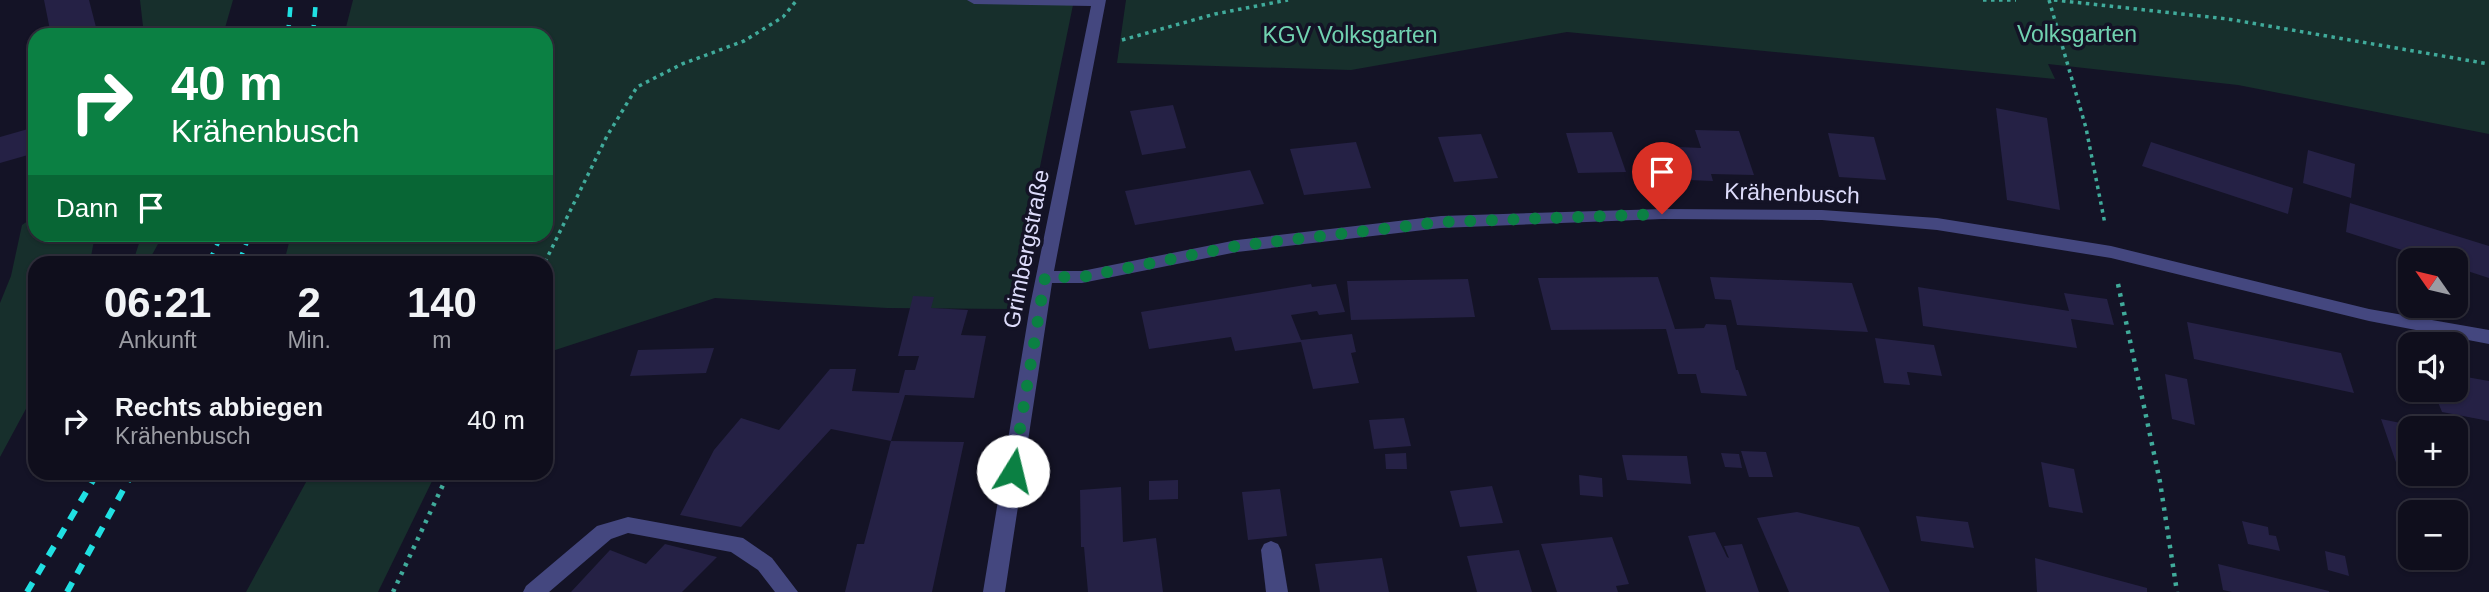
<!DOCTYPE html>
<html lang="de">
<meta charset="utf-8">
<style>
body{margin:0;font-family:Helvetica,sans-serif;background:#1d1c29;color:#f1f3f6;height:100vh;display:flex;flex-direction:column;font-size:26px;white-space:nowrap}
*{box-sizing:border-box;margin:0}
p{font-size:23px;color:#9b9ca3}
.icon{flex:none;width:38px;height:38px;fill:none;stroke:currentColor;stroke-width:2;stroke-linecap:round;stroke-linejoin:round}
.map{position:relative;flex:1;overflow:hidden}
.drawer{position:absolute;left:28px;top:256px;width:525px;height:224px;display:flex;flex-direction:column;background:#0f0e1c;border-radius:21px;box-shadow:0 2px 5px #0004,0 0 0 2px #2f2e3b}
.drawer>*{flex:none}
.guide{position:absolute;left:28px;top:28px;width:525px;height:214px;border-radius:21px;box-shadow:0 2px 5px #0004,0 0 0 2px #2f2e3b;background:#0b8043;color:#fff;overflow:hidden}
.needle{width:46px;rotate:304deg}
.fabs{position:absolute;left:2398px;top:248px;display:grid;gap:14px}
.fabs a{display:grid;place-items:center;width:70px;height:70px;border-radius:14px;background:#0f0e1c;box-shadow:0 2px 5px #0004,0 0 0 2px #2f2e3b;font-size:35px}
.pin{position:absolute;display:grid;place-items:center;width:60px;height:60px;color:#fff;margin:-72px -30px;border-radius:50% 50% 50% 0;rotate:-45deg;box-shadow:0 0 7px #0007}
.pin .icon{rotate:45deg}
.me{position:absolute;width:77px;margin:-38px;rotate:9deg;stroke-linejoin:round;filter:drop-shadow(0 0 5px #0008)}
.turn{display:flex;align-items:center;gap:24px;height:147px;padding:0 28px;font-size:32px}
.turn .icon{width:91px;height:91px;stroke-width:2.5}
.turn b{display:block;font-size:49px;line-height:60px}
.then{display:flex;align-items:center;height:66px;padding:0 28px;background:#0003;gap:14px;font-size:26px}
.eta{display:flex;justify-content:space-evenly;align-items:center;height:119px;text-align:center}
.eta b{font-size:42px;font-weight:600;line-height:49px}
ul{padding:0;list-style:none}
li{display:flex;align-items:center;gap:21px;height:91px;padding:0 28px}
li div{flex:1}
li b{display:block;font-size:26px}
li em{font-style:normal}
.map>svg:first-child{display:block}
.green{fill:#172f2c}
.building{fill:#252145}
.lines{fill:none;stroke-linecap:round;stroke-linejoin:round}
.path-far1{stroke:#40ab9b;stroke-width:3.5;stroke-dasharray:3.5 4.5;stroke-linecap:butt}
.path{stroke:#40ab9b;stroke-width:4.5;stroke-dasharray:3.5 6;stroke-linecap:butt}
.minor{fill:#44477f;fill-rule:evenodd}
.rail-far1{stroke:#20e0e2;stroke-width:4.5;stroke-dasharray:10 8;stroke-linecap:butt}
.rail{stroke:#20e0e2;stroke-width:6;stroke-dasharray:11 10;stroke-linecap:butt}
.route{stroke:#0b8043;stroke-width:12;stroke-dasharray:0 21.6}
.labels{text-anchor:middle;stroke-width:7;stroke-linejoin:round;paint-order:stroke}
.park-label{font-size:23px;fill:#71d2b1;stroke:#141326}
.street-label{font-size:23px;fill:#dddcfb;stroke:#141326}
</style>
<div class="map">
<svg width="2489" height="592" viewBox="0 0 2489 592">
<rect width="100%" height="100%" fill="#141326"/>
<g class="green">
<polygon points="140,0 233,0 223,35 144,35"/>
<polygon points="353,0 1074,0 1011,309 887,308 715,298 546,353 546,262 284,262 291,235 546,234 546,35 344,35"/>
<polygon points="1126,0 2489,0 2489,134 2238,85 2048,64 2055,79 1567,32 1351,70 1117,63"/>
<polygon points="35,216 35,234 95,235 90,262 35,262 35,392 0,457 0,303 11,276 22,225"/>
<polygon points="142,234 163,235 148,262 133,262"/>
<polygon points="311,473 436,473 378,592 246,592"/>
</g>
<g class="building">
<polygon points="44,0 89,0 98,35 51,35"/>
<polygon points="1173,105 1186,148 1142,155 1130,111"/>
<polygon points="1996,108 2047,118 2060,210 2007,200"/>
<polygon points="35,127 35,153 0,163 0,137"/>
<polygon points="1695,130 1739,131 1754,175 1711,174 1713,181 1665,179 1657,146 1701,148"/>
<polygon points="1612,132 1626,172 1578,173 1566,133"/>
<polygon points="1828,133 1874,137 1886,180 1839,177"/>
<polygon points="1481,134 1498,178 1454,182 1438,137"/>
<polygon points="1356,142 1371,188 1304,195 1290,149"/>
<polygon points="2151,142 2293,188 2288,214 2142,166"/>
<polygon points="2308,150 2355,164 2351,198 2303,183"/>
<polygon points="1250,170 1264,204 1135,225 1125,191"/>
<polygon points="2350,203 2489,246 2489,278 2455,267 2455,261 2436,261 2346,232"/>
<polygon points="1658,277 1675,329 1704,328 1706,324 1726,325 1736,370 1738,370 1747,396 1701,393 1696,374 1678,374 1666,329 1551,330 1538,278"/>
<polygon points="1710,277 1852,283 1868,332 1737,325 1731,300 1715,299"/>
<polygon points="1468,279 1475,317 1351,320 1347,281"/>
<polygon points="1311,284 1312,287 1336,284 1345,312 1319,315 1317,311 1291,315 1301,340 1352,334 1356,352 1351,353 1359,383 1313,389 1301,342 1235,351 1231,337 1149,349 1141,312"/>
<polygon points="1918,287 2069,311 2064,293 2107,299 2114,325 2071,319 2077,348 1923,326"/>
<polygon points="913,296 934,297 931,308 968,310 961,335 986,336 974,398 905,395 891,441 964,442 932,592 845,592 857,544 864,544 891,441 831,429 741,527 680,515 714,450 741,418 779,430 830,369 856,369 852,391 899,393 905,370 915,370 919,356 898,356"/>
<polygon points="2187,322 2341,353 2354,393 2194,359"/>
<polygon points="1875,338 1934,345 1942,376 1907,372 1910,385 1884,383"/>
<polygon points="714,348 706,373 630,376 638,350"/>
<polygon points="2165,374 2187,379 2195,425 2172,419"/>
<polygon points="2455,375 2489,381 2489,421 2442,412 2433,390 2455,390"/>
<polygon points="1404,418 1411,446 1374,449 1369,420"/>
<polygon points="2381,419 2425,428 2410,429 2410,474 2422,474 2424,479 2400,474"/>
<polygon points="1741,451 1766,452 1773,477 1749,477"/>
<polygon points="1406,453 1407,469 1386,469 1385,454"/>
<polygon points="1721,453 1739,454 1742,468 1725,467"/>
<polygon points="1622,455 1687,456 1691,484 1627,480"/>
<polygon points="2041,462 2074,469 2083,513 2049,507"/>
<polygon points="1579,475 1602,478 1603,497 1580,495"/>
<polygon points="1178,480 1178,499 1149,500 1149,481"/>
<polygon points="1492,486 1503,523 1460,527 1450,491"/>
<polygon points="1121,487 1123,542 1156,538 1163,592 1088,592 1084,547 1081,547 1080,490"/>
<polygon points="1280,489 1287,536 1248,540 1242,492"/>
<polygon points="1797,512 1859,527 1890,592 1789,592 1757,518"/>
<polygon points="1916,516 1968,522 1974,548 1921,541"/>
<polygon points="2242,521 2268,527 2269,535 2276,536 2280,551 2248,544"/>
<polygon points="1715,532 1727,557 1729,558 1724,546 1742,544 1759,592 1706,592 1688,536"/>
<polygon points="1612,537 1629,584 1616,586 1618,592 1557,592 1541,544"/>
<polygon points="665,544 717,557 682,592 571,592 610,550 646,564"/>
<polygon points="1519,550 1532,592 1477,592 1467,556"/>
<polygon points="2325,551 2345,556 2349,576 2328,570"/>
<polygon points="1382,558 1389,592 1320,592 1315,564"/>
<polygon points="2035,558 2147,588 2147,592 2037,592"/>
<polygon points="2218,564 2329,591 2329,592 2232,592 2223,590"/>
</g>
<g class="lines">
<g class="path-far1">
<polyline points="1983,0 2016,0"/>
<polyline points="2049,0 2086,128 2105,224"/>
<polyline points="2054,0 2228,19 2489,64"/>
<polyline points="1122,40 1215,14 1288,0"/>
<polyline points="545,262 607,136 637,87 682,64 744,41 783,17 797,0"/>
</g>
<g class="path">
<polyline points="2118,284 2160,482 2177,592"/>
<polyline points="393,592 449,472"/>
</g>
<g class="minor">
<polygon points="967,0 1106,0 1054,271 1082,271 1237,240 1441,216 1662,209 1822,210 1937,218 2111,246 2369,309 2489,330 2489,344 2369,321 2111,258 1937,230 1822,220 1662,219 1441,228 1237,252 1082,283 1052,283 1005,592 983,592 1030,306 1091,6 974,4"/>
<polygon points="628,517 743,538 772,558 798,592 775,592 758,570 731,552 628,533 611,539 549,592 523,592 526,586 597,526"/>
<polygon points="1271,541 1278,544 1281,550 1288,592 1266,592 1261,550 1264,544"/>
</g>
<g class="rail-far1">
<polyline points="288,35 291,0"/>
<polyline points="313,35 316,0"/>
<polyline points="209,262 222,234"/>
<polyline points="239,262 250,234"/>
</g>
<g class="rail">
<polyline points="27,592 98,472"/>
<polyline points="67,592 133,472"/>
</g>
</g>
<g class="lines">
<polyline class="route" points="1013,471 1045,277 1082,277 1237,246 1441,222 1662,214"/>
</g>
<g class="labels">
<g class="park-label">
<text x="2077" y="42">Volksgarten</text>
<text x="1350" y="43">KGV Volksgarten</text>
</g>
<g class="street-label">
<text transform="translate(1792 193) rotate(2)" y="8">Krähenbusch</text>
<text transform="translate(1026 249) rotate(-79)" y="8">Grimbergstraße</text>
</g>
</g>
</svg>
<div class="fabs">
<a><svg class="needle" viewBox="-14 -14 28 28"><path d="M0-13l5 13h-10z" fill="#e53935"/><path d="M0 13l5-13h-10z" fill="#9b9ca3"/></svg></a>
<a><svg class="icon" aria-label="sound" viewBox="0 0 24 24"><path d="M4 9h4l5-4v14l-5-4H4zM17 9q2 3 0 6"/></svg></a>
<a>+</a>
<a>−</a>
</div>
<div class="pin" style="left:1662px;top:214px;background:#d93025"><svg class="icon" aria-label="arrive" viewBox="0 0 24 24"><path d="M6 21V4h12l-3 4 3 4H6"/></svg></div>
<svg class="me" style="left:1013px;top:471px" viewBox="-20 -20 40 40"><circle r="19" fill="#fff"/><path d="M0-13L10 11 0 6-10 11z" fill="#0b8043"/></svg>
<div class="guide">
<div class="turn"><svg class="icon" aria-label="right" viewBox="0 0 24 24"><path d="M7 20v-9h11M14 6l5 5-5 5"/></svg><div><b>40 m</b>Krähenbusch</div></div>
<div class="then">Dann<svg class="icon" aria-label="arrive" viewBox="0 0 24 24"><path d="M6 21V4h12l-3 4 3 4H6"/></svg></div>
</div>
<section class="drawer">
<div class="eta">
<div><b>06:21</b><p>Ankunft</p></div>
<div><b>2</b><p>Min.</p></div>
<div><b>140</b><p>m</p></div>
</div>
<ul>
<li><svg class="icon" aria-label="right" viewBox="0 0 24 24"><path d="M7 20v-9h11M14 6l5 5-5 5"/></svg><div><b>Rechts abbiegen</b><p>Krähenbusch</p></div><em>40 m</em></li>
</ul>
</section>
</div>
